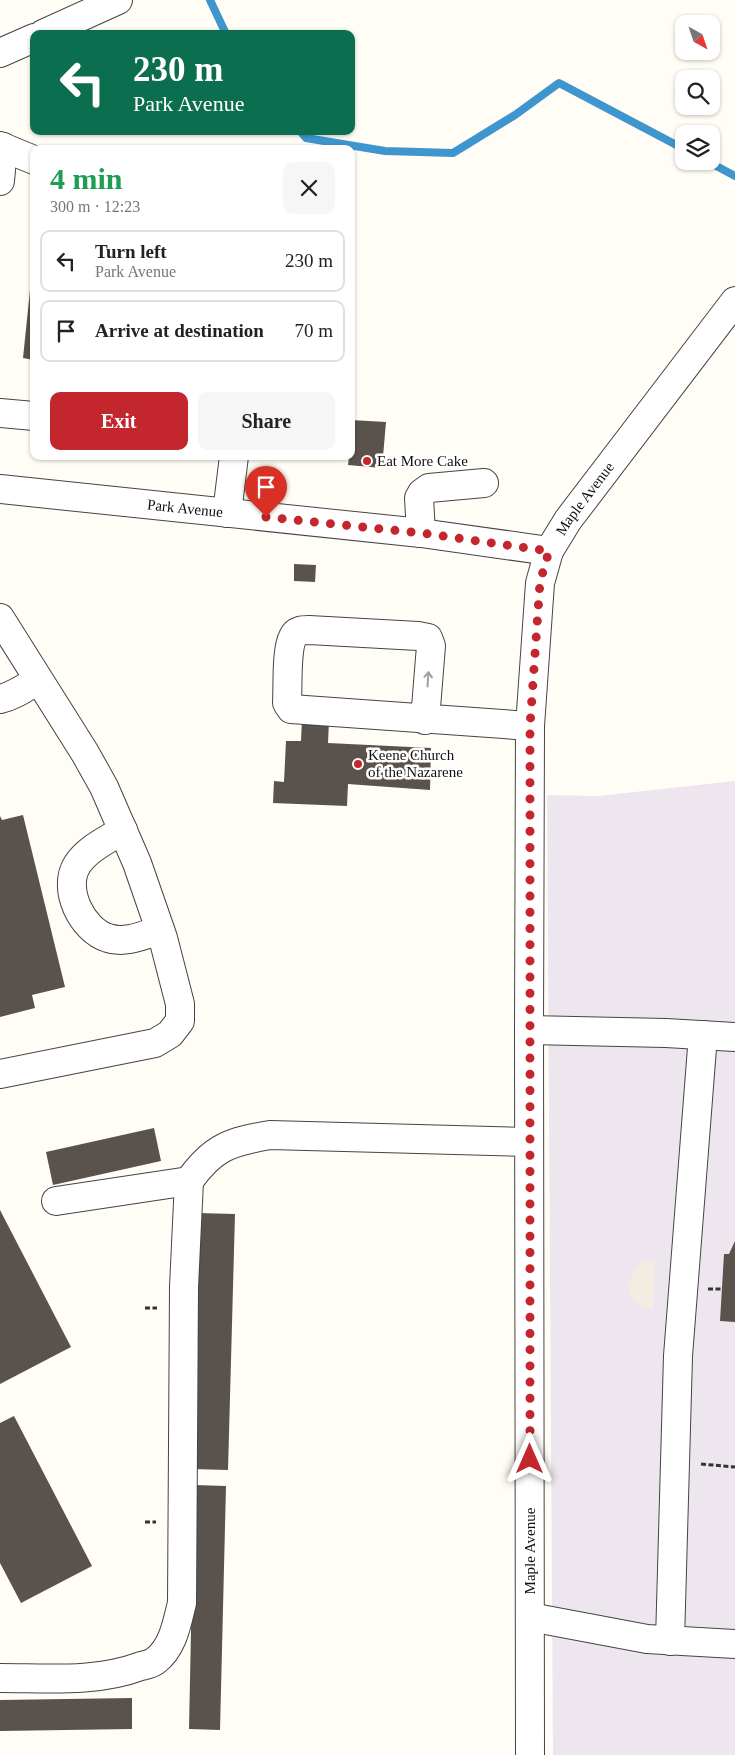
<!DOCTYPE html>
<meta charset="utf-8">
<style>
body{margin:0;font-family:"Times New Roman",serif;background:#f6f6f6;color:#222;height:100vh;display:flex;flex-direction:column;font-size:19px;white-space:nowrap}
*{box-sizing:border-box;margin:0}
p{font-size:16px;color:#767676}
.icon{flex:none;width:28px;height:28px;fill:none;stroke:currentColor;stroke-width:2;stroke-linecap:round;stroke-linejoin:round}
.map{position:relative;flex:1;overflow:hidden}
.drawer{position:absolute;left:30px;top:145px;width:325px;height:315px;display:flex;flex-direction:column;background:#fff;border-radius:10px;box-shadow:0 1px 4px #0004}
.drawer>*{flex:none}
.guide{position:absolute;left:30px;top:30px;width:325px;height:105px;border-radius:10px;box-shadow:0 1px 4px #0004;background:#0b6e4f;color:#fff;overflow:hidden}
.needle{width:32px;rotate:140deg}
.tools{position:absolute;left:675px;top:15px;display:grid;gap:10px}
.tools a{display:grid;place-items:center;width:45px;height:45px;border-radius:10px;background:#fff;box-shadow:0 1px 4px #0004;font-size:25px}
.pin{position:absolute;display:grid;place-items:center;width:42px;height:42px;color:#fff;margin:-51px -21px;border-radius:50% 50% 50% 0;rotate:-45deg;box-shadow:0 0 5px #0007}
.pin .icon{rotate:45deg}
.me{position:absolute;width:55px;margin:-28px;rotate:0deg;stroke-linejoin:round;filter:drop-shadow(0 0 4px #0008)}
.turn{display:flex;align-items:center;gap:18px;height:105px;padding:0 20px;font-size:22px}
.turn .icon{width:65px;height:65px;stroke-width:2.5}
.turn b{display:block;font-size:35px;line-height:42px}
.round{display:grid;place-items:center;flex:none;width:52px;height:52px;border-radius:10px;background:#f6f6f6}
.overview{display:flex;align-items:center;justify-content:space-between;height:85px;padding:0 20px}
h1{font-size:30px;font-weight:800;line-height:38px;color:#1e9e55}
.primary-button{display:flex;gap:10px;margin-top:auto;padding:10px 20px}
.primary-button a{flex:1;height:58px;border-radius:10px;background:#c4262e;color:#fff;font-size:20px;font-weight:800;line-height:58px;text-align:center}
.primary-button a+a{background:#f6f6f6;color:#222}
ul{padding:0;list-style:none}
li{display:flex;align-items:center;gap:15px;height:62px;margin:0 10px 8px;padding:0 10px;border:2px solid #e0e0e0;border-radius:10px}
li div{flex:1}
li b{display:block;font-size:19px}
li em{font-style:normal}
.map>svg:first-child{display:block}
.industrial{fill:#eee6ef}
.plaza{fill:#f1ede2}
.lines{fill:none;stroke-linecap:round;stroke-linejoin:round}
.stream{stroke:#3f96cf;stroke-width:8}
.building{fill:#5a524d}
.minor-casing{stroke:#444;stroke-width:30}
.path{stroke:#333;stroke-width:3;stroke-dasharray:5 2.5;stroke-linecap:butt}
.minor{stroke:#fff;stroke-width:28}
.oneway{stroke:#a0a0a0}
.route{stroke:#c4262e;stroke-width:9;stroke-dasharray:0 16.2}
.poi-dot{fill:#c4262e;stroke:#fff;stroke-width:2}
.labels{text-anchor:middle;stroke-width:5;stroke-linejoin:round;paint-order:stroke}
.poi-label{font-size:15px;fill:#111;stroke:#fff;text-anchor:start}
.street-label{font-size:15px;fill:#111;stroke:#fff}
</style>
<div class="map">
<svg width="735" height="1755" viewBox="0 0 735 1755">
<rect width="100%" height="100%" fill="#fffdf5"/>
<polygon class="industrial" points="735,781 735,1755 553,1755 547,795 598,796"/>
<polygon class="plaza" points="651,1260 655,1260 653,1310 643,1307 634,1300 631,1296 628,1285 633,1272 643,1262"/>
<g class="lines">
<g class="stream">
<polyline points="210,0 226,34"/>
<polyline points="300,131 306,138 385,151 453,153 515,115 559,83 684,149"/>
<polyline points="707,161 735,176"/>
</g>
</g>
<g class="building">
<polygon points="32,271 34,271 34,360 23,358"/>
<polygon points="351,420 386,422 382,468 348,465 349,456 351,456"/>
<polygon points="294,564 316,565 315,582 294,581"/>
<polygon points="302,719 329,721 328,743 431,748 430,790 348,784 347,806 273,803 274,781 284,782 286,741 301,741"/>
<polygon points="23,815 65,987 32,995 35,1008 0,1017 0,816 2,820"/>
<polygon points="154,1128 161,1161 53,1185 46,1152"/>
<polygon points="0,1210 71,1347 0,1384"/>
<polygon points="197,1213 235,1214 228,1470 191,1469"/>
<polygon points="735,1241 735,1322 720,1321 724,1254 729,1254"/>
<polygon points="14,1416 92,1566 21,1603 0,1563 0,1423"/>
<polygon points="194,1485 226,1486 220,1730 189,1729"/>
<polygon points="132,1698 132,1729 0,1731 0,1700"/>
</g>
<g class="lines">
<defs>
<g id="minor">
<polyline points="43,34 118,0"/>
<polyline points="0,53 34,38"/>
<polyline points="0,146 34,160"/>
<polyline points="0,181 3,147"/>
<polyline points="0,413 34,416"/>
<path id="s1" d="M0 489 421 533 549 551"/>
<polyline points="227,513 234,456"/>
<polyline points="421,533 419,498 422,493 429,488 484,483"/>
<polyline points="0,618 85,753 104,787 137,863 163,938 180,1004 180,1021 170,1034 155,1043 0,1074"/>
<path d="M0 699C14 696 26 687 38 680"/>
<path d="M425 720 431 646 428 638 418 636 309 630C303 630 296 630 293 637 286 649 288 687 287 703L291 709 530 726"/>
<path d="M123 830C107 840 87 849 77 865 62 889 82 930 108 938 125 944 144 935 160 930"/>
<polyline points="529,1030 666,1033 735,1037"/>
<path d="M56 1201 189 1181C213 1147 230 1142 270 1135L529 1142"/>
<polyline points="530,1617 647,1639 735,1644"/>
<polyline points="670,1641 678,1356 703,1035"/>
<path d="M0 1678C47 1678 96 1683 141 1666 145 1665 151 1664 155 1661 173 1648 177 1623 182 1603L184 1287 189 1181"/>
<path id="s2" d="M530 1755 529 1030 530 726 540 583 549 551 568 520 735 301"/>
</g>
</defs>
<use href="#minor" class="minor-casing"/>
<g class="path">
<polyline points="708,1289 722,1289"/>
<polyline points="145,1308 157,1308"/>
<polyline points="701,1464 735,1467"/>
<polyline points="145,1522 156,1522"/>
</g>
<use href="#minor" class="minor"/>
</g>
<defs><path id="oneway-shaft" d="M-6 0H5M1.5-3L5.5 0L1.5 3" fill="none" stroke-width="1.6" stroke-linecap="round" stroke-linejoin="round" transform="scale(1.25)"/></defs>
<use class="oneway" href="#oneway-shaft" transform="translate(428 679) rotate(-86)"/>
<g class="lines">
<polyline class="route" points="266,517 421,533 549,551 540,582 530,726 530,1459"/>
</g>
<g class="poi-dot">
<circle cx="367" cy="461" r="5"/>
<circle cx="358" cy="764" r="5"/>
</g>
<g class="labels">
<g class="poi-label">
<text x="377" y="466">Eat More Cake</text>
<text x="368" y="760">Keene Church<tspan x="368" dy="17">of the Nazarene</tspan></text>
</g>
<g class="street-label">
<text dy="5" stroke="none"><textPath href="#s2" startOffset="1269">Maple Avenue</textPath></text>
<text dy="5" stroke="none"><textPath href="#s1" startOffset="186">Park Avenue</textPath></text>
<text transform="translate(530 1551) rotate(-90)" y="5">Maple Avenue</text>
</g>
</g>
</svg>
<div class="tools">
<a><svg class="needle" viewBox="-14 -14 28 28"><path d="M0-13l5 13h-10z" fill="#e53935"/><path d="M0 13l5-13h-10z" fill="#767676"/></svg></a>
<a><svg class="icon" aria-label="search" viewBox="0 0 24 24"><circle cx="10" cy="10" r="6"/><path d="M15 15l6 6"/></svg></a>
<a><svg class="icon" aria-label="layers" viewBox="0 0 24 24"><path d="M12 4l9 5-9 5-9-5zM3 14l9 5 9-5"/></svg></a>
</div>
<div class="pin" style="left:266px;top:517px;background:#d93025"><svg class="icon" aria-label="arrive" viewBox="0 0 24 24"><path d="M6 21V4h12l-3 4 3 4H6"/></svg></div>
<svg class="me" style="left:530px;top:1459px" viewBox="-20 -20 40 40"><path d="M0-17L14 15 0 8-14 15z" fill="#c4262e" stroke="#fff" stroke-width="4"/></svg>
<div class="guide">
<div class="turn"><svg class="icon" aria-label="left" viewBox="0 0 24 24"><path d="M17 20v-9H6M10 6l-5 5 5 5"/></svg><div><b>230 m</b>Park Avenue</div></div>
</div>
<section class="drawer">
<div class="overview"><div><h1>4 min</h1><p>300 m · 12:23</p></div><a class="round"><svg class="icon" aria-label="close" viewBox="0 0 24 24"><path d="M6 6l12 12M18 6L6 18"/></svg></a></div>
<ul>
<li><svg class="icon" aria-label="left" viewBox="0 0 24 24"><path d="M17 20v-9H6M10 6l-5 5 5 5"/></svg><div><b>Turn left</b><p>Park Avenue</p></div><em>230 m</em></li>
<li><svg class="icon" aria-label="arrive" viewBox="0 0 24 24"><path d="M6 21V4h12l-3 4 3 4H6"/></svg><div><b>Arrive at destination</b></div><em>70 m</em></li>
</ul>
<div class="primary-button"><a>Exit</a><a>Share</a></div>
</section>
</div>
